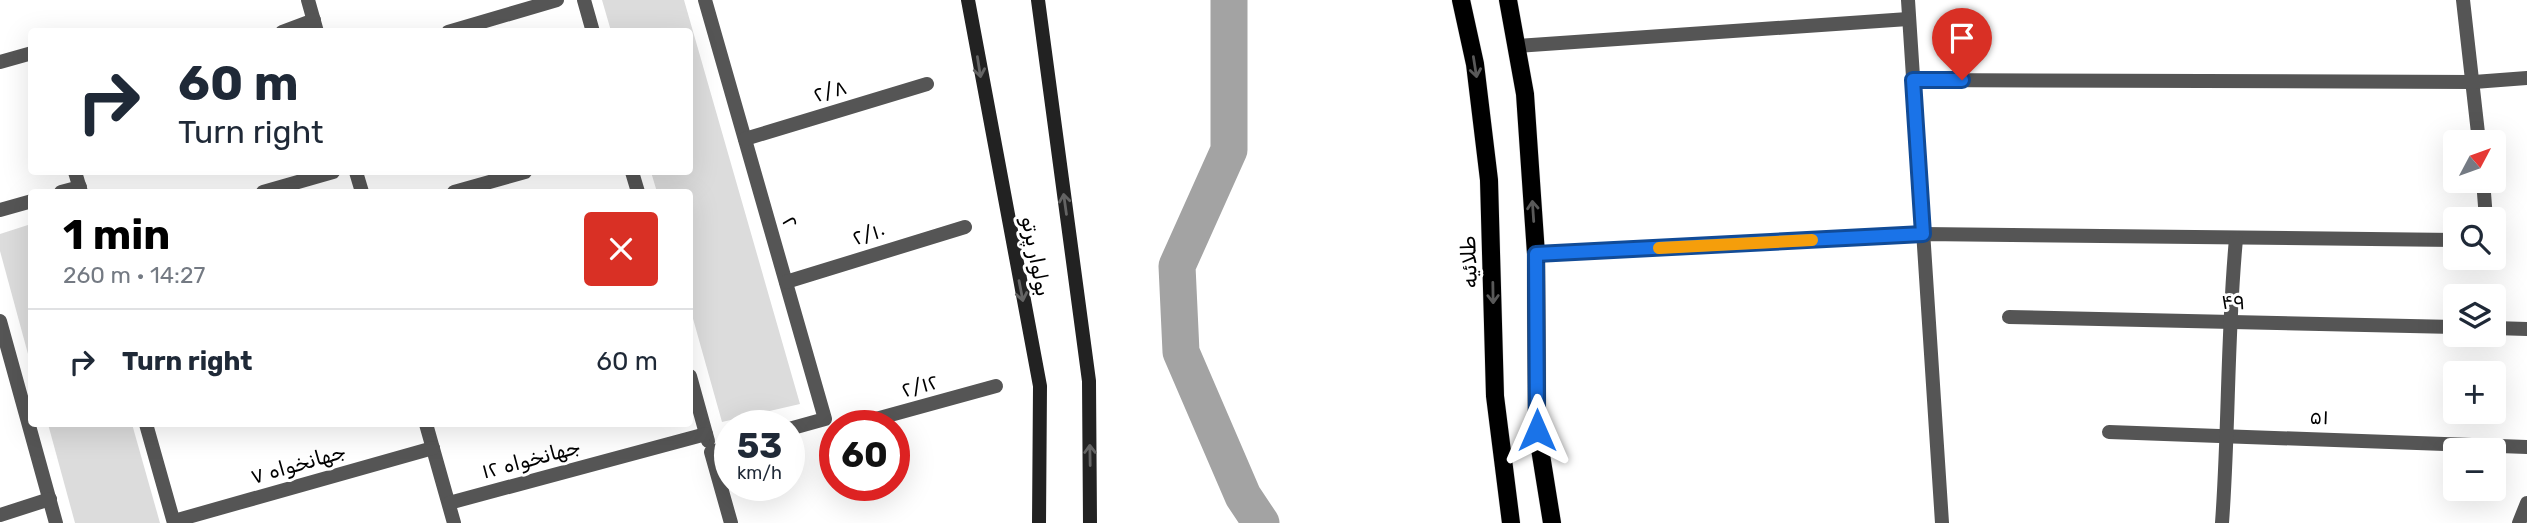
<!DOCTYPE html>
<meta charset="utf-8">
<style>
body{margin:0;font-family:Rubik,"Noto Sans Arabic",sans-serif;background:#f6f6f7;color:#1f2937;height:100vh;display:flex;flex-direction:column;font-size:26px;white-space:nowrap}
*{box-sizing:border-box;margin:0}
p{font-size:23px;color:#747a83}
.icon{flex:none;width:38px;height:38px;fill:none;stroke:currentColor;stroke-width:2;stroke-linecap:round;stroke-linejoin:round}
.map{position:relative;flex:1;overflow:hidden}
.drawer{position:absolute;left:28px;top:189px;width:665px;height:238px;display:flex;flex-direction:column;background:#fff;border-radius:7px;box-shadow:0 7px 28px #0002}
.drawer>*{flex:none}
.top-card{position:absolute;left:28px;top:28px;width:665px;height:147px;border-radius:7px;box-shadow:0 7px 28px #0002;background:#fff;color:#1f2937;overflow:hidden}
.needle{width:46px;rotate:49deg}
.controls{position:absolute;left:2443px;top:130px;display:grid;gap:14px}
.controls a{display:grid;place-items:center;width:63px;height:63px;border-radius:7px;background:#fff;box-shadow:0 7px 28px #0002;font-size:35px}
.speed{position:absolute;left:714px;top:410px;display:flex;gap:14px;font-size:35px;font-weight:700;text-align:center}
.speed>*{display:grid;place-content:center;width:91px;height:91px;border-radius:50%;background:#fff;box-shadow:0 7px 28px #0002;line-height:1}
.speed small{font-size:18px;font-weight:400}
.speed .limit{border:10px solid #d22;background:#fff;color:#111}
.pin{position:absolute;display:grid;place-items:center;width:60px;height:60px;color:#fff;margin:-72px -30px;border-radius:50% 50% 50% 0;rotate:-45deg;box-shadow:0 0 7px #0007}
.pin .icon{rotate:45deg}
.me{position:absolute;width:77px;margin:-38px;rotate:0deg;stroke-linejoin:round;filter:drop-shadow(0 0 5px #0008)}
.turn{display:flex;align-items:center;gap:24px;height:147px;padding:0 35px;font-size:32px}
.turn .icon{width:91px;height:91px;stroke-width:2.5}
.turn b{display:block;font-size:49px;line-height:60px}
.round{display:grid;place-items:center;flex:none;width:74px;height:74px;border-radius:7px;background:#f6f6f7}
.head{display:flex;align-items:center;justify-content:space-between;height:119px;padding:0 35px}
h1{font-size:42px;font-weight:700;line-height:52px;color:#000}
ul{padding:0;list-style:none}
li{display:flex;align-items:center;gap:21px;height:105px;padding:0 35px;border-top:2px solid #e0e1e3}
li div{flex:1}
li b{display:block;font-size:26px}
li em{font-style:normal}
.map>svg:first-child{display:block}
.green{fill:#dcdcdc}
.lines{fill:none;stroke-linecap:round;stroke-linejoin:round}
.river{stroke:#a3a3a3;stroke-width:37}
.primary-casing{stroke:#dbdbdb;stroke-width:19}
.minor{stroke:#555;stroke-width:14}
.tertiary{stroke:#555;stroke-width:14}
.secondary{stroke:#222;stroke-width:14}
.primary{stroke:#000;stroke-width:18}
.oneway{stroke:#646464}
.oneway2{stroke:#595959}
.route-casing{stroke:#114b97;stroke-width:18}
.route{stroke:#1a73e8;stroke-width:12}
.slow{stroke:#f59e0b;stroke-width:12}
.labels{text-anchor:middle;stroke-width:6;stroke-linejoin:round;paint-order:stroke}
.street-label{font-size:21px;fill:#000;stroke:#fff}
</style>
<div class="map">
<svg width="2527" height="523" viewBox="0 0 2527 523">
<rect width="100%" height="100%" fill="#fff"/>
<g class="green">
<polygon points="602,0 684,0 800,404 722,422 690,308 690,192 657,192 651,172 690,172 690,32 611,31"/>
<polygon points="31,224 32,224 31,365 0,251 0,234"/>
<polygon points="48,424 132,424 160,523 75,523"/>
</g>
<g class="lines">
<polyline class="river" points="1229,0 1229,150 1177,266 1181,352 1243,496 1261,523"/>
<defs>
<g id="primary">
<polyline points="1461,0 1475,64 1489,180 1495,396 1511,523"/>
<polyline points="1508,0 1525,94 1536,254 1537,430 1552,523"/>
</g>
</defs>
<use href="#primary" class="primary-casing"/>
<g class="minor">
<polyline points="308,0 317,32"/>
<polyline points="584,0 593,32"/>
<polyline points="705,0 825,419 789,429"/>
<polyline points="1908,0 1942,523"/>
<polyline points="2463,0 2479,142"/>
<polyline points="282,32 314,20"/>
<polyline points="448,32 557,0"/>
<polyline points="1516,46 1908,19"/>
<polyline points="0,62 32,53"/>
<polyline points="1913,80 2474,82 2527,78"/>
<polyline points="745,139 927,84"/>
<polyline points="75,172 81,192"/>
<polyline points="356,172 362,192"/>
<polyline points="632,172 638,192"/>
<polyline points="2483,180 2486,219"/>
<polyline points="61,192 80,187"/>
<polyline points="263,192 333,172"/>
<polyline points="454,192 525,172"/>
<polyline points="0,210 32,201"/>
<polyline points="1536,254 1923,234 2455,240"/>
<polyline points="786,282 965,227"/>
<polyline points="2009,317 2455,327"/>
<polyline points="0,321 56,523"/>
<polyline points="2494,328 2527,329"/>
<polyline points="690,376 708,441"/>
<polyline points="146,424 174,523"/>
<polyline points="426,424 454,523"/>
<polyline points="854,425 996,386"/>
<polyline points="2109,432 2527,447"/>
<polyline points="730,447 711,452 731,523"/>
<polyline points="449,503 706,434"/>
<polyline points="0,515 50,499"/>
<polyline points="174,521 433,448"/>
<path d="M2222 523C2229 428 2227 334 2236 239"/>
</g>
<polyline class="tertiary" points="2519,523 2527,503"/>
<g class="secondary">
<polyline points="968,0 1040,386 1039,523"/>
<polyline points="1038,0 1089,381 1090,523"/>
</g>
<use href="#primary" class="primary"/>
</g>
<defs><path id="oneway-shaft" d="M-6 0H5M1.5-3L5.5 0L1.5 3" fill="none" stroke-width="1.6" stroke-linecap="round" stroke-linejoin="round" transform="scale(1.75)"/></defs>
<g class="oneway">
<use href="#oneway-shaft" transform="translate(979 67) rotate(81)"/>
<use href="#oneway-shaft" transform="translate(1065 204) rotate(-98)"/>
<use href="#oneway-shaft" transform="translate(1021 291) rotate(79)"/>
<use href="#oneway-shaft" transform="translate(1090 455) rotate(-91)"/>
</g>
<g class="oneway2">
<use href="#oneway-shaft" transform="translate(1475 67) rotate(81)"/>
<use href="#oneway-shaft" transform="translate(1533 211) rotate(-94)"/>
<use href="#oneway-shaft" transform="translate(1493 293) rotate(89)"/>
</g>
<g class="lines">
<defs>
<polyline id="route" points="1537,430 1536,254 1923,234 1913,80 1962,80"/>
</defs>
<use href="#route" class="route-casing"/>
<use href="#route" class="route"/>
<polyline class="slow" points="1659,248 1812,240"/>
</g>
<g class="labels">
<g class="street-label">
<text transform="translate(830 91) rotate(-17)" y="7">۲/۸</text>
<text transform="translate(790 222) rotate(74)" y="7">۲</text>
<text transform="translate(869 234) rotate(-17)" y="7">۲/۱۰</text>
<text transform="translate(1036 256) rotate(79)" y="7">بولوار پرتو</text>
<text transform="translate(1469 262) rotate(-92)" y="7">طلائیه</text>
<text transform="translate(2233 302) rotate(1)" y="7">۴۹</text>
<text transform="translate(920 386) rotate(-15)" y="7">۲/۱۲</text>
<text transform="translate(2319 417) rotate(2)" y="7">۵۱</text>
<text transform="translate(531 459) rotate(-15)" y="7">جهانخواه ۱۲</text>
<text transform="translate(298 464) rotate(-16)" y="7">جهانخواه ۷</text>
</g>
</g>
</svg>
<div class="controls">
<a><svg class="needle" viewBox="-14 -14 28 28"><path d="M0-13l5 13h-10z" fill="#e53935"/><path d="M0 13l5-13h-10z" fill="#747a83"/></svg></a>
<a><svg class="icon" aria-label="search" viewBox="0 0 24 24"><circle cx="10" cy="10" r="6"/><path d="M15 15l6 6"/></svg></a>
<a><svg class="icon" aria-label="layers" viewBox="0 0 24 24"><path d="M12 4l9 5-9 5-9-5zM3 14l9 5 9-5"/></svg></a>
<a>+</a>
<a>−</a>
</div>
<div class="speed"><div>53<small>km/h</small></div><div class="limit">60</div></div>
<div class="pin" style="left:1962px;top:80px;background:#d93025"><svg class="icon" aria-label="arrive" viewBox="0 0 24 24"><path d="M6 21V4h12l-3 4 3 4H6"/></svg></div>
<svg class="me" style="left:1537px;top:430px" viewBox="-20 -20 40 40"><path d="M0-17L14 15 0 8-14 15z" fill="#1a73e8" stroke="#fff" stroke-width="4"/></svg>
<div class="top-card">
<div class="turn"><svg class="icon" aria-label="right" viewBox="0 0 24 24"><path d="M7 20v-9h11M14 6l5 5-5 5"/></svg><div><b>60 m</b>Turn right</div></div>
</div>
<section class="drawer">
<div class="head"><div><h1>1 min</h1><p>260 m · 14:27</p></div><a class="round" style="background:#d93025;color:#fff"><svg class="icon" aria-label="close" viewBox="0 0 24 24"><path d="M6 6l12 12M18 6L6 18"/></svg></a></div>
<ul>
<li><svg class="icon" aria-label="right" viewBox="0 0 24 24"><path d="M7 20v-9h11M14 6l5 5-5 5"/></svg><div><b>Turn right</b></div><em>60 m</em></li>
</ul>
</section>
</div>
